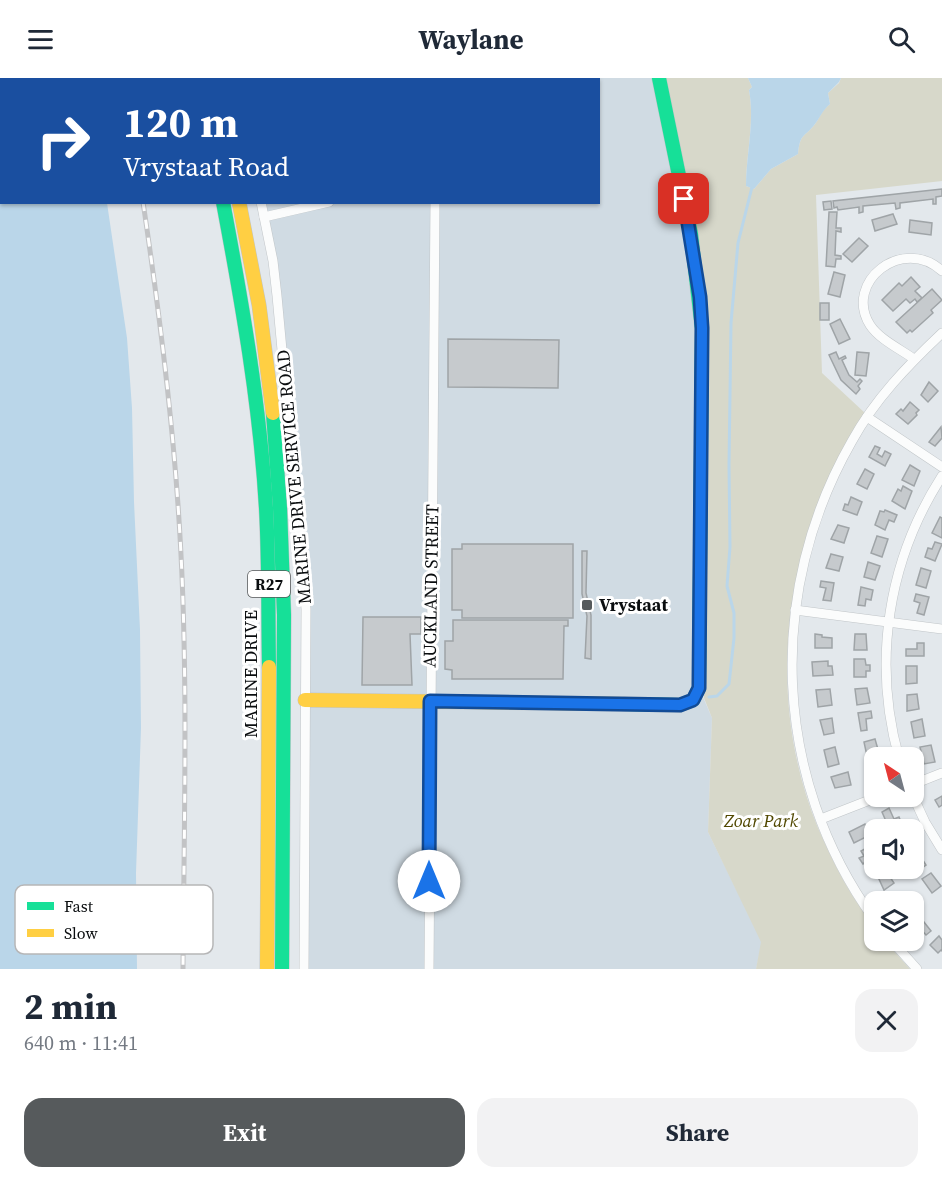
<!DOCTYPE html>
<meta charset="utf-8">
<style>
body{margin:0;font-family:"Source Serif 4",serif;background:#f2f2f3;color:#1f2937;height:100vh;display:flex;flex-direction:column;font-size:22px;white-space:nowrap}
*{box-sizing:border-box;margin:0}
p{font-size:20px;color:#747a83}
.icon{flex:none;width:33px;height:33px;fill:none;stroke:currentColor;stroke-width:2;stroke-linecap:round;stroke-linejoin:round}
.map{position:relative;height:891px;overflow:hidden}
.sheet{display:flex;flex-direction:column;background:#fff;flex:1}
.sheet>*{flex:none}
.guide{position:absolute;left:0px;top:0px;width:600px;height:126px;box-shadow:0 2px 4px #0004;background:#1a4fa0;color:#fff;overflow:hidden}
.needle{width:39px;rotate:324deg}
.fabs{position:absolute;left:864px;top:669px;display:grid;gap:12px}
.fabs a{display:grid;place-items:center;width:60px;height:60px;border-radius:12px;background:#fff;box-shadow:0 2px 4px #0004;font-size:30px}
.pin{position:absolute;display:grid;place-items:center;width:51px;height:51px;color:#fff;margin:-26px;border-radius:12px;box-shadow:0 3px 9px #0006}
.me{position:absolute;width:66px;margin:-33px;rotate:0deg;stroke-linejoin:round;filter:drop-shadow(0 0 4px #0008)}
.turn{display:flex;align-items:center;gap:21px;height:126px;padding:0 24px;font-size:27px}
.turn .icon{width:78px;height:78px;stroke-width:2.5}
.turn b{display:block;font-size:42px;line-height:51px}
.round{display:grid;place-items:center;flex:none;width:63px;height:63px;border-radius:18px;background:#f2f2f3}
.overview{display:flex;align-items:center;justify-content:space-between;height:102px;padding:0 24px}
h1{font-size:36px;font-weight:700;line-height:45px}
.cta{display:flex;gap:12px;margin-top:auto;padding:12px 24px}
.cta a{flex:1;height:69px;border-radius:18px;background:#565a5c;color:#fff;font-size:24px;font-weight:700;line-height:69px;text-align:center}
.cta a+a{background:#f2f2f3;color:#1f2937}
header{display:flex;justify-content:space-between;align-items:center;height:78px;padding:0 24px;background:#fff;font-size:27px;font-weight:700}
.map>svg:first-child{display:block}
.built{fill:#d0dbe3}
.green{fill:#d7d8ca}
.water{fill:#bad6e9}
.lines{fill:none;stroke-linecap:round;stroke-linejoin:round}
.stream{stroke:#bad6e9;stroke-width:3}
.building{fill:#c6cacd;stroke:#9fa4a7;stroke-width:1.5}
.street-casing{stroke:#c0c5c8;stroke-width:10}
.fast-casing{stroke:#c0c5c8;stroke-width:15}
.slow-casing{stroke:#c0c5c8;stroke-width:15}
.street{stroke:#fbfcfc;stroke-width:9}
.fast{stroke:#16e098;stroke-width:14}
.slow{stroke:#ffcf43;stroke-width:14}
.rail-casing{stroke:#c2c3c5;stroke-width:5}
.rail{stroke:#fff;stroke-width:3;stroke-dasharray:9;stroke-linecap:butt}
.route-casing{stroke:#114b97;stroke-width:15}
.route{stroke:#1a73e8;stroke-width:10}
.poi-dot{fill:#565a5c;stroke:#fff;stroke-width:2}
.labels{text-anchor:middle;stroke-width:6;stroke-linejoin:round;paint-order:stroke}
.shield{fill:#fff;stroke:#545657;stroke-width:1.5}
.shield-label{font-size:16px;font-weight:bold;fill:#0a0d0f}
.street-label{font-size:18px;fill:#0a0d0f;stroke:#fff}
.poi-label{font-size:18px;font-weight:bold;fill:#0a0d0f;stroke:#fff;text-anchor:start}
.park-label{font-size:18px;font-style:italic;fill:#514800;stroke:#fff}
.key{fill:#fff;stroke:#b6b6b7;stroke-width:1.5}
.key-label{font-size:16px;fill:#0a0d0f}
</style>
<header><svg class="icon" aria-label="menu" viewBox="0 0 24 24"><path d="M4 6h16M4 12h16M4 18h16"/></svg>Waylane<svg class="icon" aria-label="search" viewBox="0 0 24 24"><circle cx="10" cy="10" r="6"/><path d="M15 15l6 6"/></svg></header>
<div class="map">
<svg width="942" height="891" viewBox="0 0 942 891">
<rect width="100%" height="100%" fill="#e3e8ec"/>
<polygon class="built" points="233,0 659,0 695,184 699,610 712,640 708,754 762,864 756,891 304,891 306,530 288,326 261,125 598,124 598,2"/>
<path class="green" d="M664 0H748L752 9 749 12C755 44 746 75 746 108L754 111 771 91 798 76C800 55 804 60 815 46 821 38 821 33 830 26L828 15 839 5 841 0H942V103L816 117 822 295 865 335C785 457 762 613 818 750 829 775 841 800 856 823 861 831 872 840 874 849 876 852 874 859 874 862L885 863 910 891H756L761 864 708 754 712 640 704 620 707 249C704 165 682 82 664 0Z"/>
<g class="water">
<polygon points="0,0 84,1 2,2 2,124 107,125 127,260 132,330 134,424 140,552 141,650 136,795 137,891 0,891"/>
<path d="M748 0H841L839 4 828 15 830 26C822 33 821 38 815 46 804 60 800 55 798 76L771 91 754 111 746 108C746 76 755 44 749 12L752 9Z"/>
</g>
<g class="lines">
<polyline class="stream" points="709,619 717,618 729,606 734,560 734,535 727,508 730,469 729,387 731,245 738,165 752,109"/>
</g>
<g class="building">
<polygon points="431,0 486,0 487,2 432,2"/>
<polygon points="942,111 942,118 936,119 936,126 933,126 933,121 900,125 900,130 896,131 895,125 863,128 863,134 859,135 859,129 838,132 837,129 834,130 833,123"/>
<polygon points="831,123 832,131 824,132 823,124"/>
<polygon points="829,134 837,134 836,150 841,150 841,154 836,153 835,177 841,178 841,181 836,181 835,189 826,188"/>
<polygon points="893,136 897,146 875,153 872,142"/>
<polygon points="910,142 932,145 931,157 909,154"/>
<polygon points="859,160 868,168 852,184 843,176"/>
<polygon points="834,194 845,197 840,219 828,216"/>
<polygon points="911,199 920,209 915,213 922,220 917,224 915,221 910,225 906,221 893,233 882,222 899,205 902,208"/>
<polygon points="932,211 942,222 931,232 933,235 912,254 910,252 907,255 896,244"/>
<rect x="820" y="225" width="9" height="17"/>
<polygon points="840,241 850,261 839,266 830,246"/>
<polygon points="448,261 559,262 558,310 448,309"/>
<polygon points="836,274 839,281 845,278 846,280 842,282 849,297 857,304 860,301 862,303 858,308 860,311 856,316 841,302 829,277"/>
<polygon points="857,274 869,275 866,298 855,297"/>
<polygon points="929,304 938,313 928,324 921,317"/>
<polygon points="910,324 919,332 916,335 917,337 908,346 896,336 901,331 903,333"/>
<polygon points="941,349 942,360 935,368 929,364"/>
<polygon points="875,368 880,370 877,376 882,379 885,373 891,376 885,388 869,379"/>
<polygon points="910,387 920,393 914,408 902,402"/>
<polygon points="865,391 874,396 867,411 857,406"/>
<polygon points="903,408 912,413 905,431 892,423 898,411 901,413"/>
<polygon points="851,419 862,424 857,437 843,432 845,426 848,427"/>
<polygon points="885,432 897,437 894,444 889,442 885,452 875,447 880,433 884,434"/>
<polygon points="940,439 942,440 942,460 932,455"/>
<polygon points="838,447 849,450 844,465 831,461"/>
<polygon points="877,458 888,461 882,479 871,475"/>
<polygon points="935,464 942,466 935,483 925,479 928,470 932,471"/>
<polygon points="462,466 573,466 573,540 462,540 462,532 452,532 452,471 462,471"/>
<polygon points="582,473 587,473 586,515 591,537 591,581 585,580 587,538 582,516"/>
<polygon points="831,476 843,479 839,493 826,490"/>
<polygon points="868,484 880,488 875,502 864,499"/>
<polygon points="921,490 931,493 926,510 916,507"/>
<polygon points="821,503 834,505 831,523 823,522 826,510 820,509"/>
<polygon points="861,509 873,512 871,522 866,521 865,528 858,527"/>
<polygon points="916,516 929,519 924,537 917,535 920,525 914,523"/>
<polygon points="363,539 421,539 421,556 410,556 412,607 362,607"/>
<polygon points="453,542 568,542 568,548 564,548 563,601 452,601 452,592 445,591 445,563 453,563"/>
<polygon points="815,556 822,557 822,559 832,560 832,570 815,570"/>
<polygon points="855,556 866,556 867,572 854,572"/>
<polygon points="917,565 924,565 924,578 906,578 906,571 917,571"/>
<polygon points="854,581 865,581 866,587 870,587 870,593 866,593 866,599 854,599"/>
<polygon points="828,583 828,588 832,588 833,597 813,598 812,584"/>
<polygon points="906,588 917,588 917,605 906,606"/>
<polygon points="867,610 870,625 857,627 855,611"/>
<polygon points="830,611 832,627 818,629 816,612"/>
<polygon points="917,616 919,631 907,633 907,617"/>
<polygon points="871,633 872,640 866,641 867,652 861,653 858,635"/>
<polygon points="832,640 834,655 824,657 820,642"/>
<polygon points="922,641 925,658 914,660 911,644"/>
<polygon points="875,661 879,675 867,678 864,664"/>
<polygon points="931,667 935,684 924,686 920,669"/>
<polygon points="835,669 839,686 828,689 824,672"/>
<polygon points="874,687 874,706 871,707 866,689"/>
<polygon points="848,694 851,707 835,710 831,699"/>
<polygon points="942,718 942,727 939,729 935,722"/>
<polygon points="889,730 894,741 899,739 901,744 889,750 882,734"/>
<polygon points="865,746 870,757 854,765 849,754"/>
<polygon points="870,768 874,775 874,785 869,788 866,783 863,786 859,780 864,778 861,773"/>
<polygon points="917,773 926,787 914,796 910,790 914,790 914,775"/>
<polygon points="886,793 894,805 884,812 878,799"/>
<polygon points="931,795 941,808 932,815 922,801"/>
<polygon points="920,839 931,853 926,857 919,849 915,852 914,851 914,844"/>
<polygon points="939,858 942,862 942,873 941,872 938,875 930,867"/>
</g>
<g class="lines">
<defs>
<g id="street">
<polyline points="233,0 233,2"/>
<polyline points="416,0 416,2"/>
<polyline points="261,124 273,183 277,218 306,531 304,891"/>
<polyline points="264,139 329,124"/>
<path d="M914 281C900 271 879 261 870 247 843 204 903 157 942 193"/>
<polyline points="867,339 942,389"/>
<polyline points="795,532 942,551"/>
<path d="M899 680C872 583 888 482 942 398"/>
<polyline points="914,706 942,695"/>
<polyline points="913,718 925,744 942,772"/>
<polyline points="821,741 880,718"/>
<path d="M874 841C772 700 766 513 852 363 875 321 908 287 942 255"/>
<polyline points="891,862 917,891"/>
<polyline points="429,891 435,124"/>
</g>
<g id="fast">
<polyline points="196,0 196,2"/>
<polyline points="211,0 211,2"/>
<path d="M223 124C242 225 260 327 266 430 269 483 268 536 269 589"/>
<polyline points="273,335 280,430 284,537 282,891"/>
<polyline points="625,626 680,627 693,622 699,610 702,251 691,156 659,0"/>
</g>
<g id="slow">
<polyline points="239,124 259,227 273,335"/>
<polyline points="305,622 625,626"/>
<polyline points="267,891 269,589"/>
</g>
</defs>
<use href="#street" class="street-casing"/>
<use href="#fast" class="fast-casing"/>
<use href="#slow" class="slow-casing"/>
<use href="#street" class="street"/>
<use href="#fast" class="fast"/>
<use href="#slow" class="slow"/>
<defs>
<g id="rail">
<polyline points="123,0 123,2"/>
<path d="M143 124C158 225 171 326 178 427 189 581 184 737 183 891"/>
</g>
</defs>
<use href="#rail" class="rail-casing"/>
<use href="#rail" class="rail"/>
</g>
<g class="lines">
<defs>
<polyline id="route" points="429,803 430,623 680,627 693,622 699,610 702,250 700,219 684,121"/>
</defs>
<use href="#route" class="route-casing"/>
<use href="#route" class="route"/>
</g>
<rect class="poi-dot" x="581" y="521" width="12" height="12" rx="3"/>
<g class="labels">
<rect class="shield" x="248" y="493" width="42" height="26" rx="4.5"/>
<g class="shield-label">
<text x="269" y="512">R27</text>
</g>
<g class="street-label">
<text transform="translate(294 399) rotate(-95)" y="6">MARINE DRIVE SERVICE ROAD</text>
<text transform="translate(431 508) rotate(-89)" y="6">AUCKLAND STREET</text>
<text transform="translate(251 596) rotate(-90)" y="6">MARINE DRIVE</text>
</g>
<g class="poi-label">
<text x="599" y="533">Vrystaat</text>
</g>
<g class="park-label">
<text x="761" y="749">Zoar Park</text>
</g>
</g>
<rect x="15" y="807" width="198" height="69" rx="9" class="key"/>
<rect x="27" y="824" width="27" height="8" fill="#16e098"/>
<rect x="27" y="851" width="27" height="8" fill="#ffcf43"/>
<g class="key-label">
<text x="64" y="834">Fast</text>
<text x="64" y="861">Slow</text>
</g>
</svg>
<div class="fabs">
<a><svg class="needle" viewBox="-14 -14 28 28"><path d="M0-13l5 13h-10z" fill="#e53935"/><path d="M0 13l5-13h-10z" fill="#747a83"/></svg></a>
<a><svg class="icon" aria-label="sound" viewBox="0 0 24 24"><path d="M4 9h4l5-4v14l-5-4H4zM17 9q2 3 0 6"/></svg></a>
<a><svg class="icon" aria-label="layers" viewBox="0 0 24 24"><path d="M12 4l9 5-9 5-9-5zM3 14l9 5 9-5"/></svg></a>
</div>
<div class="pin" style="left:684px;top:121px;background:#d93025"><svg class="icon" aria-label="arrive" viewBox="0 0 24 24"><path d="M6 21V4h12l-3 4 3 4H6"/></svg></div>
<svg class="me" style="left:429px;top:803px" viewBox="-20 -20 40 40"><circle r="19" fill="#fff"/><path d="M0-13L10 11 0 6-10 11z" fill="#1a73e8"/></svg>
<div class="guide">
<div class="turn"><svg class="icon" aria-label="right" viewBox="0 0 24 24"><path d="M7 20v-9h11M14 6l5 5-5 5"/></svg><div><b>120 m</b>Vrystaat Road</div></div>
</div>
</div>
<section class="sheet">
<div class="overview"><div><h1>2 min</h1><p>640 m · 11:41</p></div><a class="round"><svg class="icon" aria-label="close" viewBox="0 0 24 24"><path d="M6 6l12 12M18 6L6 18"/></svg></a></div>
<div class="cta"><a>Exit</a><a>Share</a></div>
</section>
